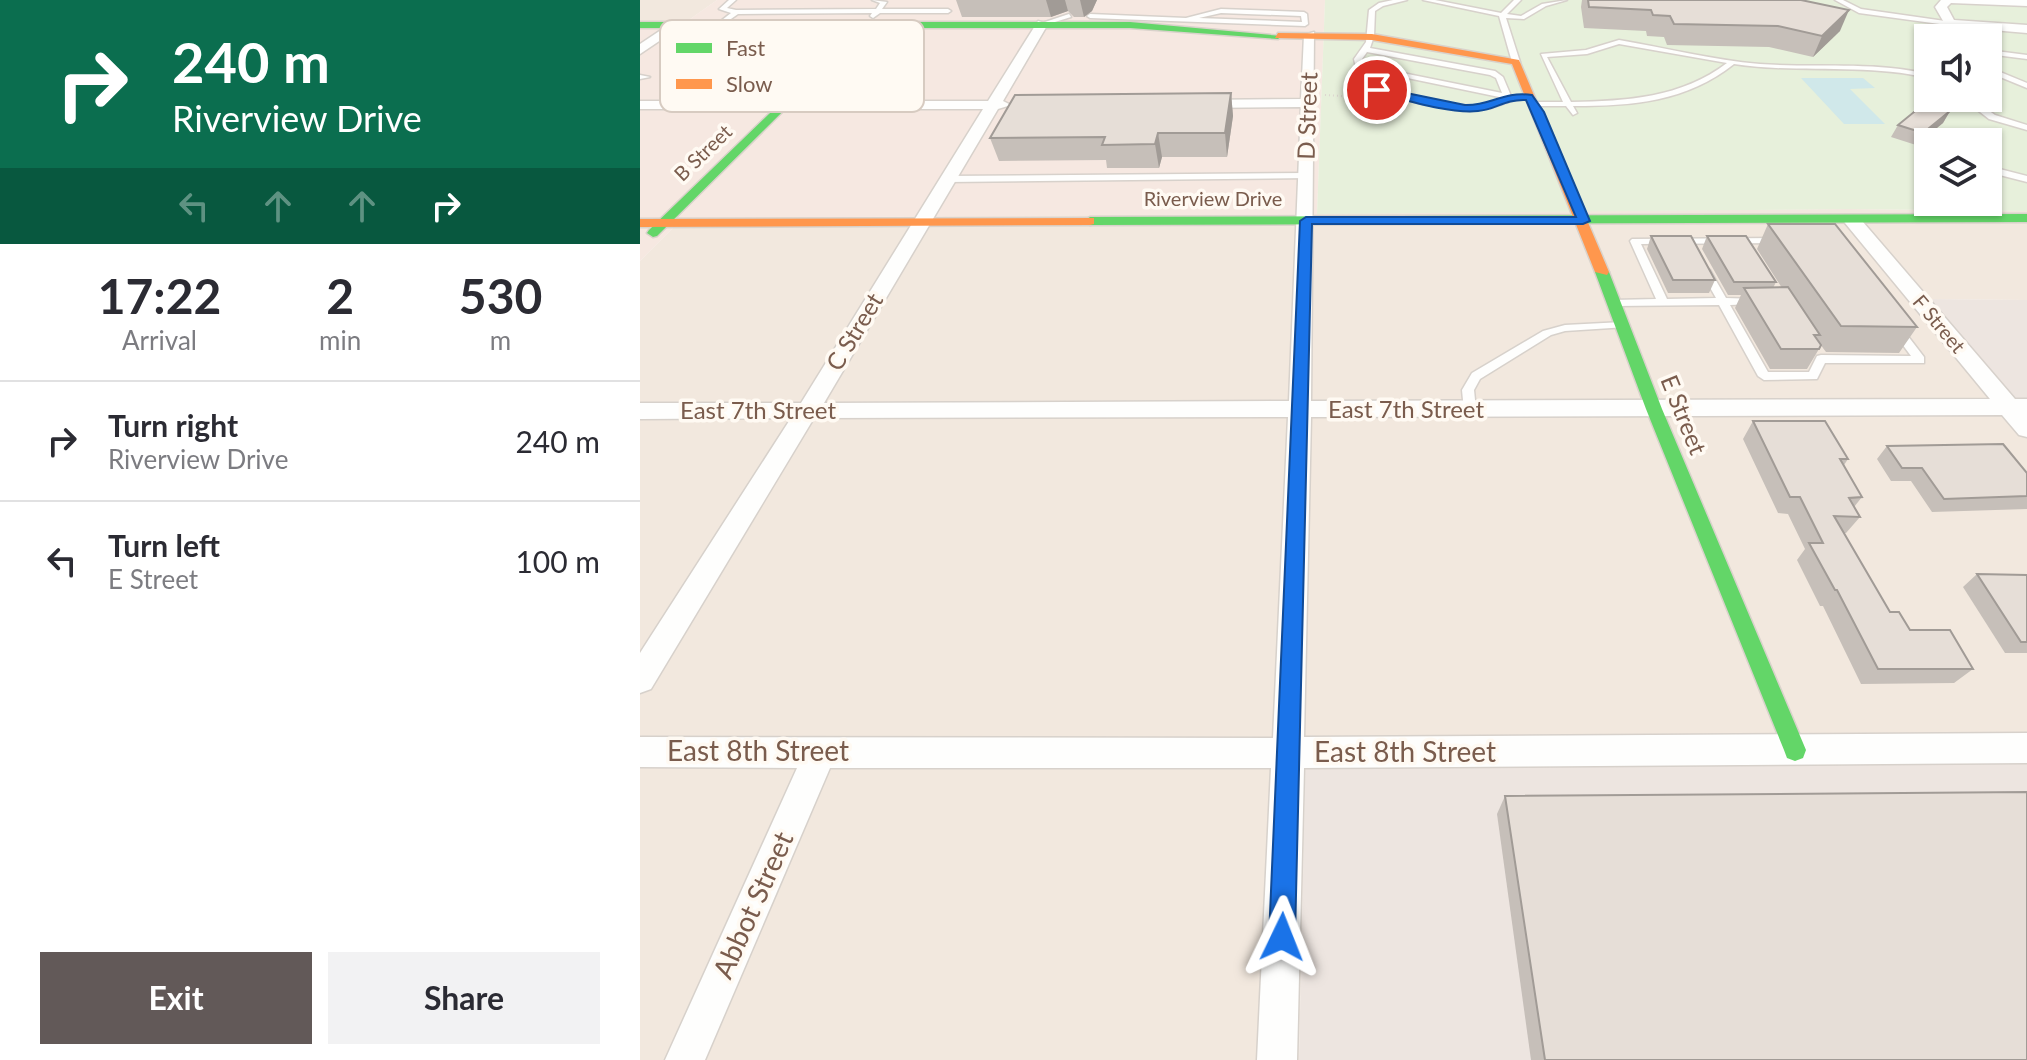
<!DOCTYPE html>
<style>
body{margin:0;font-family:Lato,sans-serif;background:#f2f2f3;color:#2b2b33;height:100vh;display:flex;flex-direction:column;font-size:30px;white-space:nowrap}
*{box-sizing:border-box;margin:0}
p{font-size:26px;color:#7c7c81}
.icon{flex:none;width:44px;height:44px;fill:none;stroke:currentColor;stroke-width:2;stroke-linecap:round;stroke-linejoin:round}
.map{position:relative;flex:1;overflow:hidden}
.drawer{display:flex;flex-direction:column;background:#fff;width:640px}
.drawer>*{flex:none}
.guide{background:#0b6e4f;color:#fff;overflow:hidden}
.fabs{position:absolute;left:1274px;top:24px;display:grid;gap:16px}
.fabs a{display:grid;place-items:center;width:88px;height:88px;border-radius:0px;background:#fff;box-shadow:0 2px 6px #0004;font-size:40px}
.pin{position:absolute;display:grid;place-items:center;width:68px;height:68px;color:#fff;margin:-34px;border:4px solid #fff;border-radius:50%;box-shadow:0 2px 8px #0007}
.me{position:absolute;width:88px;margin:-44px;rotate:2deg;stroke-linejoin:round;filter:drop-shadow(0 0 6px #0008)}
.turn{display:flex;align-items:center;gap:28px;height:168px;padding:0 40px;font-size:36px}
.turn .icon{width:104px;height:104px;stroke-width:2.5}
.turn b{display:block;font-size:56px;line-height:68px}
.lanes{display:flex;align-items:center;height:76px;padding:0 40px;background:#0003;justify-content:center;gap:40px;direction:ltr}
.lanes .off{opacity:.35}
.eta{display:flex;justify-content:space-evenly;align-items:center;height:136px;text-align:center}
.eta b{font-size:48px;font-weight:700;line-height:56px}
.action{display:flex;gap:16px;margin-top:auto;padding:16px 40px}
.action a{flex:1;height:92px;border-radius:0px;background:#625958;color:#fff;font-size:32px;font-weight:700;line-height:92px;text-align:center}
.action a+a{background:#f2f2f3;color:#2b2b33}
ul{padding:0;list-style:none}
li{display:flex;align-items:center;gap:24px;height:120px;padding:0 40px;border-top:2px solid #e1e1e2}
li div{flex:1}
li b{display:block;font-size:30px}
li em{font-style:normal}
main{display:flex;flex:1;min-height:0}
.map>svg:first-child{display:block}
.residential{fill:#f2e8de}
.commercial{fill:#f6e8e1}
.industrial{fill:#ede5e0}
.green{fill:#e7f0db;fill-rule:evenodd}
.water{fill:#d0e8ea}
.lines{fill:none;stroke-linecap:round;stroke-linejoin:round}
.lane-casing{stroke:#d7d1cb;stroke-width:3}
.street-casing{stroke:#d7d1cb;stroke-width:3}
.fast-casing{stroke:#d9d2cb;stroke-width:3}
.slow-casing{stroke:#d9d2cb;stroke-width:3}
.path{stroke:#dcd5d0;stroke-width:2;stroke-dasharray:1 3;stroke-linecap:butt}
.lane{fill:#fefefd;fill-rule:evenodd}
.street{fill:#fefefd;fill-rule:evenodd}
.fast{fill:#63d668;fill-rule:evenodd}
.slow{fill:#ff974d;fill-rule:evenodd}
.wall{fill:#c6bfb9}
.shaded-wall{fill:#a19b96}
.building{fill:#e6ded7;stroke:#a19b96;stroke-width:2}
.route{fill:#1a73e8;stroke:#114b97;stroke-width:2}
.labels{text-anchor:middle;stroke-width:7;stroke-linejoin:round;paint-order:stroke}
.far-street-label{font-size:20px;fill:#7a5c4d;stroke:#fffaf3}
.street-label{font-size:24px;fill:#7a5c4d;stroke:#fffaf3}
.near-street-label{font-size:28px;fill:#7a5c4d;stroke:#fffaf3}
.key{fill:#fffaf3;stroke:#d7cbc1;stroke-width:2}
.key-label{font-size:22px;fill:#7a5c4d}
</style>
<main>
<section class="drawer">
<div class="guide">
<div class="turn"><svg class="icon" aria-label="right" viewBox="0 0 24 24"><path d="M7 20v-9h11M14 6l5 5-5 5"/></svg><div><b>240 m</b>Riverview Drive</div></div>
<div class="lanes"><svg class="icon off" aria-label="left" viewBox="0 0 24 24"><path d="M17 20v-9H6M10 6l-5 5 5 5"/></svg><svg class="icon off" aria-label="ahead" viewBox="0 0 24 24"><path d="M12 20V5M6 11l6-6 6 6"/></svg><svg class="icon off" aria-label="ahead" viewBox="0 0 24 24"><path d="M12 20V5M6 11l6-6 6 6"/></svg><svg class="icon" aria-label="right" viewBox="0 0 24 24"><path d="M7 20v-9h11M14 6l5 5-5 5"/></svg></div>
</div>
<div class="eta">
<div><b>17:22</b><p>Arrival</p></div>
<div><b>2</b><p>min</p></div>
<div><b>530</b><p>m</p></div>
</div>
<ul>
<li><svg class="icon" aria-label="right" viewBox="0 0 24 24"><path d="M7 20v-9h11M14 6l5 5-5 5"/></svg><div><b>Turn right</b><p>Riverview Drive</p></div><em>240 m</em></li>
<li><svg class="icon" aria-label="left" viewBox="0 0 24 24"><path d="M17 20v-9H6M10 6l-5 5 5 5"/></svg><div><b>Turn left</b><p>E Street</p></div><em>100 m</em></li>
</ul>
<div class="action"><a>Exit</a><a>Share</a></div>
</section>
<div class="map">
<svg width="1387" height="1060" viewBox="0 0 1387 1060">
<rect width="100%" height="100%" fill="#f9f5f0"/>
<g class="residential">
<polygon points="0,0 77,0 46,22 0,22"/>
<polygon points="1209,209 1387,211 1387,300 1287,299 1387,417 1387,736 666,739 659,1060 0,1060 0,261 43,218"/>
</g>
<polygon class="commercial" points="77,0 685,0 677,214 43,218 0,261 0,22 46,22"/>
<g class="industrial">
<polygon points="1286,299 1387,300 1387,417"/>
<polygon points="1387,736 1387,1060 659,1060 666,738"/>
</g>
<path class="green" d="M685 0H1387V211L1209 209 677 214ZM1288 38H1348V98H1288ZM1288 142H1348V202H1288Z"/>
<polygon class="water" points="1161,78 1223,78 1235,88 1210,89 1245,124 1204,124"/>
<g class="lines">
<defs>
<g id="lane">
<polygon points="89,0 96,0 87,8 96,10 236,9 240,3 232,0 247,2 242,9 308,9 311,11 308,13 240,13 233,18 230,16 232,13 98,14 81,26 77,26 77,24 91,13 79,9"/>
<path d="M753 0H767L743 6 735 11 734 36 730 48 855 71 863 77 871 96 889 95H892V99L874 100 851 108 830 111 782 104 720 86 714 59 726 42 729 10 739 3ZM727 52 850 75 856 78 862 93 723 65 722 59ZM724 69 864 98 841 106 816 105 766 95 726 83Z"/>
<polygon points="783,0 795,0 861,13 874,0 881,0 867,14 881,16 902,4 927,0 906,6 884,19 866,18 880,62 876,64 872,62 859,16"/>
<polygon points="1195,0 1203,0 1221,9 1312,22 1320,38 1314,38 1307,25 1219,13"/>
<path d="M581 9 664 12 667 14 668 24 665 26 450 18 447 16 450 14 546 18ZM581 13 661 16 662 22 559 18Z"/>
<polygon points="429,14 431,17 402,26 399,24"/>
<path d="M979 40C1026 48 1073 60 1120 64 1177 68 1232 61 1288 74V78C1224 63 1159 74 1094 64 1046 102 993 106 933 106L937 113 933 115 926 106H890L889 104 893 102H923L901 54 946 50ZM979 44 1087 63C1041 98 987 101 931 102L907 57 947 54Z"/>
<polygon points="1348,50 1387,55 1387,59 1348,54"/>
<polygon points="222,64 219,68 138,69 134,67 138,65"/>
<polygon points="1348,67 1387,83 1387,88 1348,72"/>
<polygon points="0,75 10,77 0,79"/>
<polygon points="1322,98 1331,98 1355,115 1387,125 1387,130 1349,119"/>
<polygon points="1348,166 1387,176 1387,182 1348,172"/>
<polygon points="665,173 668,174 668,178 308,182 304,179 308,176"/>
<polygon points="1140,238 1143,239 1143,243 1001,244 1027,299 1076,298 1060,270 1065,267 1070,270 1086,298 1118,299 1118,303 1114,304 1090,305 1128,372 1169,372 1177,356 1181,355 1271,356 1251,329 1257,326 1261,327 1284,357 1284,363 1185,363 1177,379 1124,380 1118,376 1079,305 974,306 969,303 974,300 1016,299 990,241 992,239"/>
<polygon points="983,322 987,323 987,327 925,331 911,335 840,379 834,390 836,410 830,414 824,410 822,390 832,373 903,331 925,325"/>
</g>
<g id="street">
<polygon points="1301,0 1387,0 1387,6 1311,3 1307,7 1314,20 1387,25 1387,33 1306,26 1295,7"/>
<polygon points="398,21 408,24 363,101 371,105 358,109 184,403 649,401 661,107 559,108 552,104 559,100 661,99 664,35 674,32 671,401 1350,399 1205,223 1202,219 1205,215 1217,215 1375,399 1387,399 1387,437 1379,435 1362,415 671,417 664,737 1387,733 1387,763 664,768 657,1060 617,1060 631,768 190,768 65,1060 25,1060 157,768 0,767 0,737 633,738 648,417 174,418 11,689 0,693 0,653 151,418 0,419 0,403 161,403 343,109 0,109 0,101 348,101"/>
<polygon points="33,22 43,25 0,54 0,44"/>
</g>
<g id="fast">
<polygon points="0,22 490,22 642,36 638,39 490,28 227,28 17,236 13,237 7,233 9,230 218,28 0,28"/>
<polygon points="1387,214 1387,222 450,225 444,221 450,217"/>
<polygon points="962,268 969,272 1022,409 1166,750 1163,758 1155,761 1147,758 1144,750 1006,409 955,272"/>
</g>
<g id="slow">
<polygon points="638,33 732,34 879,60 969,272 967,275 955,272 872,64 732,40 635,38"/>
<polygon points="454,218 454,224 450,225 0,227 0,219"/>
</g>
</defs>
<use href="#lane" class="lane-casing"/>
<use href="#street" class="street-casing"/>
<use href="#fast" class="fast-casing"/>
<use href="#slow" class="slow-casing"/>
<polyline class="path" points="685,95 715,97"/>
<use href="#lane" class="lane"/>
<use href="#street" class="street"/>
<use href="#fast" class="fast"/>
<use href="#slow" class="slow"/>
</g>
<g class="wall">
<polygon points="316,0 457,0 452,11 444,17 434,17 428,11 411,17 322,17"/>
<polygon points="942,0 1161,0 1200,31 1173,57 1129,47 1027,45 1024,37 1007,36 1006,31 944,28 941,7"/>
<polygon points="591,93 593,116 587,157 522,157 519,168 467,168 466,160 359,161 350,138"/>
<polygon points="1310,111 1303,123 1276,145 1251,137 1258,125"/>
<polygon points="1128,224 1277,327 1259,353 1186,352 1177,340 1179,349 1167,369 1130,369 1095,308 1101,295 1088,295 1062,249 1067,236 1136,282 1133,288 1142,288 1117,249"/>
<polygon points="1011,236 1075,280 1069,293 1028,293 1007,249"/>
<polygon points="1113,421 1208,459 1204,465 1222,497 1214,507 1220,517 1206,533 1204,533 1250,612 1270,630 1333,669 1314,683 1221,684 1183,606 1180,606 1157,560 1165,549 1148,514 1138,513 1103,439"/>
<polygon points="1247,446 1387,473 1387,509 1292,512 1271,481 1251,481 1237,459"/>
<polygon points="1337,574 1387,575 1387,653 1365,653 1323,587"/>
<polygon points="865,796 1387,1060 891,1060 857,814"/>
</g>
<g class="shaded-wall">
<polygon points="406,0 425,0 428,11 411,17"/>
<polygon points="440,0 457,0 452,11 444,17"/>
<polygon points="1209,10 1200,31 1173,57 1182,36"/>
<polygon points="591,93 593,116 587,157 585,133"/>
<polygon points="1310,111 1303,123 1276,145 1283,133"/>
<polygon points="518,133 522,157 519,168 515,144"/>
</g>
<g class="building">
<polygon points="948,0 1161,0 1209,10 1182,36 1138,26 1034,24 1030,16 1013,15 1011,10 949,7"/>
<polygon points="591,93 585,133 518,133 515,144 462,145 465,137 350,138 375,95"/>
<polygon points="1285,103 1310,111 1283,133 1258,125"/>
<polygon points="1128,224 1195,224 1277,327 1201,326"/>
<polygon points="1011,236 1051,236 1075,280 1033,280"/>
<polygon points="1067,236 1106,236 1136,282 1094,282"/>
<polygon points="1148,287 1180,335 1174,335 1181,345 1179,349 1141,349 1104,288"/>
<polygon points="1113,421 1185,421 1208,459 1200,459 1222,497 1209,498 1220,517 1194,516 1250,612 1259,612 1270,630 1310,630 1333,669 1238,669 1197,590 1195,590 1169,543 1183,543 1160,497 1150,497"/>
<polygon points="1363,444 1387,473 1387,496 1304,499 1282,468 1262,468 1247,446"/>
<polygon points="1337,574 1387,575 1387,642 1381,642"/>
<polygon points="1387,792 1387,1060 905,1060 865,796"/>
</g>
<path class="route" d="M737 87 825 105C851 106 862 91 892 95L904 112 950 221 943 224H672L655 937 651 946 642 950 633 946 629 937 660 221 666 217H936L886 100C864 99 856 110 838 111 808 114 763 99 734 92Z"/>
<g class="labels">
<g class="far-street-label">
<text transform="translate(63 153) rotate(-44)" y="7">B Street</text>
<text x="573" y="206">Riverview Drive</text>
<text transform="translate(1299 324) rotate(50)" y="7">F Street</text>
</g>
<g class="street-label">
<text transform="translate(668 116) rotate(-88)" y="8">D Street</text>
<text transform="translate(215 332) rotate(-59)" y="8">C Street</text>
<text x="766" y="418">East 7th Street</text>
<text x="118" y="419">East 7th Street</text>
<text transform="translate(1043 415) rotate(68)" y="8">E Street</text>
</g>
<g class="near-street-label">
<text x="118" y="761">East 8th Street</text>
<text x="765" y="762">East 8th Street</text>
<text transform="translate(113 905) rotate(-66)" y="10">Abbot Street</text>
</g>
</g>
<rect x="20" y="20" width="264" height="92" rx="12" class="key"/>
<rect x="36" y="43" width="36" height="10" fill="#63d668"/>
<rect x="36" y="79" width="36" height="10" fill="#ff974d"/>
<g class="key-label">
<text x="86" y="56">Fast</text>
<text x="86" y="92">Slow</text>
</g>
</svg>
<div class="fabs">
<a><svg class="icon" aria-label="sound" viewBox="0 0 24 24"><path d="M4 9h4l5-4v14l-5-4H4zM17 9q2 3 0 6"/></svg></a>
<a><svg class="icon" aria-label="layers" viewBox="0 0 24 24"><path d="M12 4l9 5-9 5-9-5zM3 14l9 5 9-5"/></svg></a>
</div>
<div class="pin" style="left:737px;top:90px;background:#d93025"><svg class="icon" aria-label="arrive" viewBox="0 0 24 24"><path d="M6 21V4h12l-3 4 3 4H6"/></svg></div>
<svg class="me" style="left:642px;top:937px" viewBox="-20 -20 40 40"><path d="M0-17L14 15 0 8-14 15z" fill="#1a73e8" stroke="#fff" stroke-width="4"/></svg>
</div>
</main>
